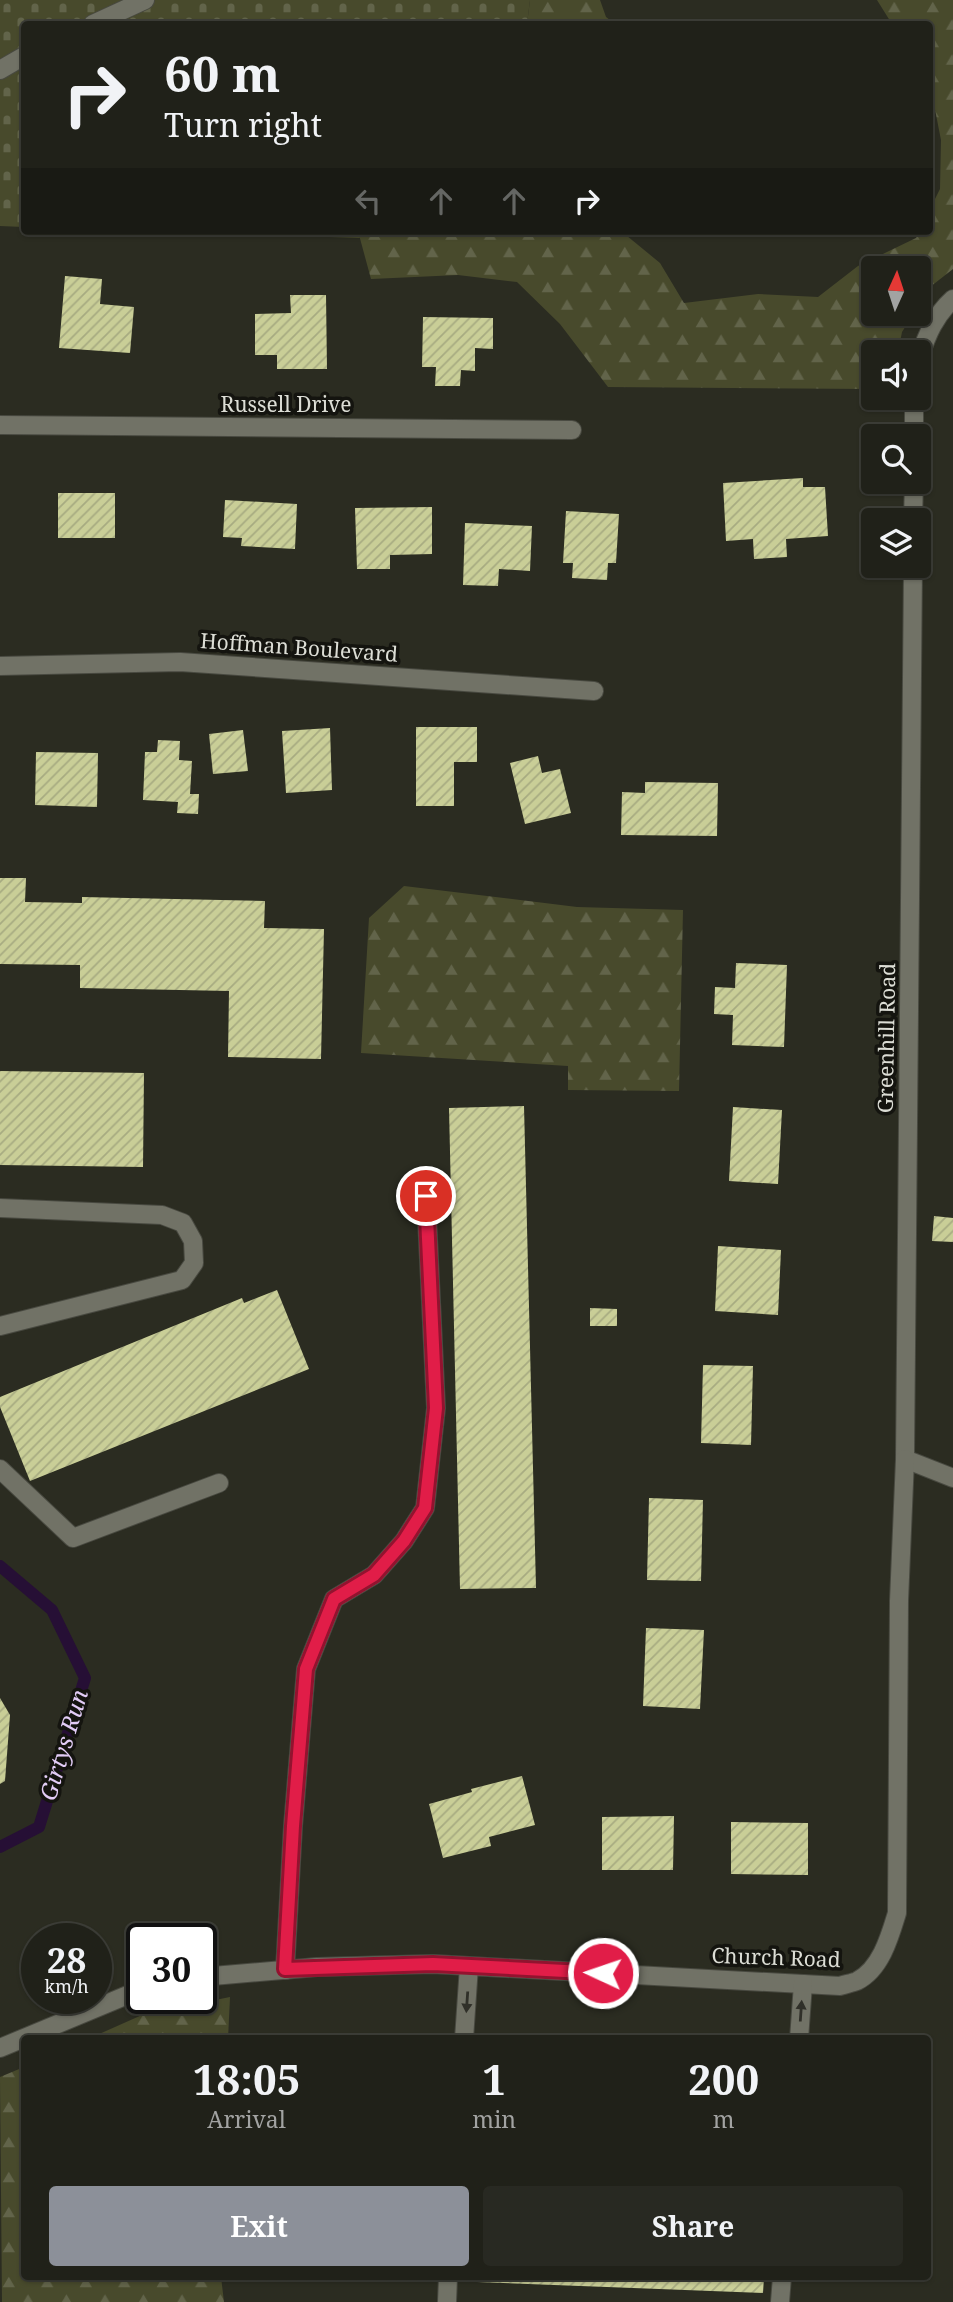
<!DOCTYPE html>
<style>
body{margin:0;font-family:"Noto Serif",serif;background:#282922;color:#f1f3f6;height:100vh;display:flex;flex-direction:column;font-size:26px;white-space:nowrap}
*{box-sizing:border-box;margin:0}
p{font-size:23px;color:#a2a3a2}
.icon{flex:none;width:38px;height:38px;fill:none;stroke:currentColor;stroke-width:2;stroke-linecap:round;stroke-linejoin:round}
.map{position:relative;flex:1;overflow:hidden}
.side{position:absolute;left:21px;top:2035px;width:910px;height:245px;display:flex;flex-direction:column;background:#202119;border-radius:7px;box-shadow:0 2px 5px #0004,0 0 0 2px #3d3e38}
.side>*{flex:none}
.guide{position:absolute;left:21px;top:21px;width:912px;height:214px;border-radius:7px;box-shadow:0 2px 5px #0004,0 0 0 2px #3d3e38;background:#202119;color:#f1f3f6;overflow:hidden}
.needle{width:46px;rotate:3deg}
.buttons{position:absolute;left:861px;top:256px;display:grid;gap:14px}
.buttons a{display:grid;place-items:center;width:70px;height:70px;border-radius:7px;background:#202119;box-shadow:0 2px 5px #0004,0 0 0 2px #3d3e38;font-size:35px}
.speed{position:absolute;left:21px;top:1923px;display:flex;gap:14px;font-size:35px;font-weight:700;text-align:center}
.speed>*{display:grid;place-content:center;width:91px;height:91px;border-radius:50%;background:#202119;box-shadow:0 2px 5px #0004,0 0 0 2px #3d3e38;line-height:1}
.speed small{font-size:18px;font-weight:400}
.speed .limit{border:4px solid #111;border-radius:10px;background:#fff;color:#111}
.pin{position:absolute;display:grid;place-items:center;width:60px;height:60px;color:#fff;margin:-30px;border:4px solid #fff;border-radius:50%;box-shadow:0 2px 7px #0007}
.me{position:absolute;width:77px;margin:-38px;rotate:273deg;stroke-linejoin:round;filter:drop-shadow(0 0 5px #0008)}
.turn{display:flex;align-items:center;gap:24px;height:147px;padding:0 28px;font-size:32px}
.turn .icon{width:91px;height:91px;stroke-width:2.5}
.turn b{display:block;font-size:49px;line-height:60px}
.lanes{display:flex;align-items:center;height:66px;padding:0 28px;background:#0003;justify-content:center;gap:35px;direction:ltr}
.lanes .off{opacity:.35}
.eta{display:flex;justify-content:space-evenly;align-items:center;height:119px;text-align:center}
.eta b{font-size:42px;font-weight:700;line-height:49px}
.cta{display:flex;gap:14px;margin-top:auto;padding:14px 28px}
.cta a{flex:1;height:80px;border-radius:7px;background:#8c9099;color:#fff;font-size:28px;font-weight:700;line-height:80px;text-align:center}
.cta a+a{background:#282922;color:#f1f3f6}
.map>svg:first-child{display:block}
.forest{fill:url(#forest-firs)}
.cemetery{fill:url(#cemetery-stones)}
.lines{fill:none;stroke-linecap:round;stroke-linejoin:round}
.stream{stroke:#260f35;stroke-width:12}
.building{fill:url(#building-hatch)}
.minor-casing{stroke:#484940;stroke-width:20}
.minor{stroke:#717266;stroke-width:18}
.oneway{fill:#303029}
.route-casing{stroke:#92132f;stroke-width:18}
.route{stroke:#e11d48;stroke-width:12}
.labels{text-anchor:middle;stroke-width:7;stroke-linejoin:round;paint-order:stroke}
.street-label{font-size:21px;fill:#dcddd5;stroke:#14140f}
.water-label{font-size:23px;font-style:italic;fill:#e2ccf6;stroke:#14140f}
</style>
<div class="map">
<svg width="953" height="2302" viewBox="0 0 953 2302">
<defs>
<pattern id="forest-firs" width="22" height="20" patternUnits="userSpaceOnUse" patternTransform="scale(1.75)"><rect width="22" height="20" fill="#484a2c"/><path d="M5 1l3.5 6h-7zM16 11l3.5 6h-7z" fill="#62644a"/></pattern>
<pattern id="cemetery-stones" width="16" height="16" patternUnits="userSpaceOnUse" patternTransform="scale(1.75)"><rect width="16" height="16" fill="#484a2c"/><path d="M2 7V4a2 2 0 0 1 4 0v3zM10 15v-3a2 2 0 0 1 4 0v3z" fill="#62644a"/></pattern>
<pattern id="building-hatch" width="6" height="6" patternUnits="userSpaceOnUse" patternTransform="scale(1.75)"><rect width="6" height="6" fill="#c9ce97"/><path d="M-1 1l2-2M0 6l6-6M5 7l2-2" fill="none" stroke="#a7ab81"/></pattern>
</defs>
<rect width="100%" height="100%" fill="#2b2c21"/>
<g class="forest">
<polygon points="530,0 600,0 606,17 615,24 527,24"/>
<polygon points="877,0 953,0 953,269 930,287 919,305 919,268 873,268 873,313 914,313 902,332 898,352 873,352 873,389 608,387 560,324 517,282 458,275 371,279 358,231 621,231 660,263 684,303 758,294 818,297 858,266 916,238 920,231 929,231 929,211 940,189 941,140 929,79 929,24 892,24"/>
<polygon points="404,886 577,907 683,910 679,1091 568,1090 568,1066 361,1053 369,918"/>
<polygon points="230,1997 228,2039 88,2039 142,2015"/>
<polygon points="24,2067 24,2277 221,2277 224,2302 2,2302 0,2077"/>
</g>
<g class="cemetery">
<polygon points="0,0 530,0 527,24 24,24 24,227 0,226"/>
<polygon points="151,231 358,231 360,238"/>
</g>
<g class="lines">
<polyline class="stream" points="0,1566 52,1610 85,1678 39,1827 0,1847"/>
</g>
<g class="building">
<polygon points="65,276 102,279 100,304 134,307 130,353 59,348"/>
<polygon points="290,295 326,295 327,369 277,369 277,355 255,355 255,314 291,313"/>
<polygon points="423,317 493,318 493,349 475,348 475,371 461,370 460,386 435,386 436,367 422,367"/>
<polygon points="803,478 803,487 825,487 828,536 786,539 787,557 754,559 753,539 726,541 723,483"/>
<rect x="58" y="493" width="57" height="45"/>
<polygon points="225,500 297,504 295,549 241,546 242,538 223,537"/>
<polygon points="432,507 432,554 390,555 390,569 357,569 355,508"/>
<polygon points="566,511 619,514 616,563 608,563 607,580 572,578 573,563 563,563"/>
<polygon points="465,523 532,526 530,571 499,569 498,586 463,585"/>
<polygon points="416,727 477,727 477,762 454,762 454,806 416,806"/>
<polygon points="330,728 332,790 286,793 282,731"/>
<polygon points="243,730 248,771 213,774 209,734"/>
<polygon points="158,740 180,741 179,760 192,761 190,794 199,794 198,814 177,813 178,802 143,800 145,752 157,752"/>
<polygon points="36,752 98,753 97,807 35,805"/>
<polygon points="538,756 542,773 560,769 571,813 525,824 510,763"/>
<polygon points="645,782 718,783 717,836 621,835 622,792 645,793"/>
<polygon points="0,878 26,878 25,902 82,903 82,897 265,901 264,928 324,929 321,1059 228,1057 229,991 80,988 80,965 0,964"/>
<polygon points="736,963 787,965 784,1047 732,1045 733,1015 714,1014 715,987 735,988"/>
<polygon points="0,1071 144,1073 143,1167 0,1165"/>
<polygon points="524,1106 536,1588 460,1589 449,1108"/>
<polygon points="733,1107 782,1110 778,1184 729,1181"/>
<polygon points="934,1216 953,1218 953,1242 932,1241"/>
<polygon points="718,1246 781,1250 778,1315 715,1311"/>
<polygon points="277,1290 309,1369 30,1481 0,1407 0,1397 242,1298 244,1303"/>
<polygon points="590,1308 617,1309 617,1326 590,1326"/>
<polygon points="703,1365 753,1366 751,1445 701,1443"/>
<polygon points="649,1498 703,1500 701,1581 647,1580"/>
<polygon points="646,1628 704,1630 700,1709 643,1706"/>
<polygon points="0,1698 10,1715 5,1781 0,1784"/>
<polygon points="522,1776 535,1825 489,1837 491,1846 443,1858 429,1804 472,1792 471,1789"/>
<polygon points="674,1816 673,1870 602,1870 602,1817"/>
<polygon points="731,1822 808,1823 808,1875 731,1874"/>
<polygon points="477,2277 764,2277 763,2293 477,2282"/>
</g>
<g class="lines">
<defs>
<g id="minor">
<polyline points="93,24 145,0"/>
<polyline points="0,70 24,56"/>
<path d="M919 358C927 335 935 315 953 299"/>
<polyline points="0,425 572,430"/>
<polyline points="914,436 914,397"/>
<polyline points="913,520 914,481"/>
<polyline points="913,565 905,1459 953,1478"/>
<polyline points="0,666 180,662 594,691"/>
<polyline points="0,1208 162,1215 183,1223 193,1241 194,1263 182,1280 0,1326"/>
<polyline points="0,1469 73,1538 219,1483"/>
<polyline points="285,1970 293,1826 306,1669 334,1599 374,1575 404,1541 425,1508 436,1408 426,1196"/>
<path d="M201 1977 317 1967 433 1964 840 1986C846 1984 852 1983 857 1981 881 1969 890 1936 897 1913L899 1601 905 1459"/>
<polyline points="464,2039 469,1966"/>
<polyline points="799,2039 803,1984"/>
<polyline points="0,2048 142,1989"/>
<polyline points="447,2302 448,2277"/>
<polyline points="780,2302 782,2277"/>
</g>
</defs>
<use href="#minor" class="minor-casing"/>
<use href="#minor" class="minor"/>
</g>
<defs><path id="oneway-solid" d="M-6-.8H1V-3.2L6.5 0L1 3.2V.8H-6Z" transform="scale(1.75)"/></defs>
<g class="oneway">
<use href="#oneway-solid" transform="translate(467 2002) rotate(94)"/>
<use href="#oneway-solid" transform="translate(801 2011) rotate(-86)"/>
</g>
<g class="lines">
<defs>
<polyline id="route" points="426,1196 436,1408 425,1508 404,1541 374,1575 334,1599 306,1669 293,1826 285,1969 433,1964 603,1973"/>
</defs>
<use href="#route" class="route-casing"/>
<use href="#route" class="route"/>
</g>
<g class="labels">
<g class="street-label">
<text x="286" y="412">Russell Drive</text>
<text transform="translate(299 648) rotate(4)" y="7">Hoffman Boulevard</text>
<text transform="translate(887 1038) rotate(-89)" y="7">Greenhill Road</text>
<text transform="translate(776 1958) rotate(2)" y="7">Church Road</text>
</g>
<g class="water-label">
<text transform="translate(64 1745) rotate(-73)" y="8">Girtys Run</text>
</g>
</g>
</svg>
<div class="buttons">
<a><svg class="needle" viewBox="-14 -14 28 28"><path d="M0-13l5 13h-10z" fill="#e53935"/><path d="M0 13l5-13h-10z" fill="#a2a3a2"/></svg></a>
<a><svg class="icon" aria-label="sound" viewBox="0 0 24 24"><path d="M4 9h4l5-4v14l-5-4H4zM17 9q2 3 0 6"/></svg></a>
<a><svg class="icon" aria-label="search" viewBox="0 0 24 24"><circle cx="10" cy="10" r="6"/><path d="M15 15l6 6"/></svg></a>
<a><svg class="icon" aria-label="layers" viewBox="0 0 24 24"><path d="M12 4l9 5-9 5-9-5zM3 14l9 5 9-5"/></svg></a>
</div>
<div class="speed"><div>28<small>km/h</small></div><div class="limit">30</div></div>
<div class="pin" style="left:426px;top:1196px;background:#d93025"><svg class="icon" aria-label="arrive" viewBox="0 0 24 24"><path d="M6 21V4h12l-3 4 3 4H6"/></svg></div>
<svg class="me" style="left:603px;top:1973px" viewBox="-20 -20 40 40"><circle r="17" fill="#e11d48" stroke="#fff" stroke-width="3"/><path d="M0-11L8 9 0 5-8 9z" fill="#fff"/></svg>
<div class="guide">
<div class="turn"><svg class="icon" aria-label="right" viewBox="0 0 24 24"><path d="M7 20v-9h11M14 6l5 5-5 5"/></svg><div><b>60 m</b>Turn right</div></div>
<div class="lanes"><svg class="icon off" aria-label="left" viewBox="0 0 24 24"><path d="M17 20v-9H6M10 6l-5 5 5 5"/></svg><svg class="icon off" aria-label="ahead" viewBox="0 0 24 24"><path d="M12 20V5M6 11l6-6 6 6"/></svg><svg class="icon off" aria-label="ahead" viewBox="0 0 24 24"><path d="M12 20V5M6 11l6-6 6 6"/></svg><svg class="icon" aria-label="right" viewBox="0 0 24 24"><path d="M7 20v-9h11M14 6l5 5-5 5"/></svg></div>
</div>
<section class="side">
<div class="eta">
<div><b>18:05</b><p>Arrival</p></div>
<div><b>1</b><p>min</p></div>
<div><b>200</b><p>m</p></div>
</div>
<div class="cta"><a>Exit</a><a>Share</a></div>
</section>
</div>
